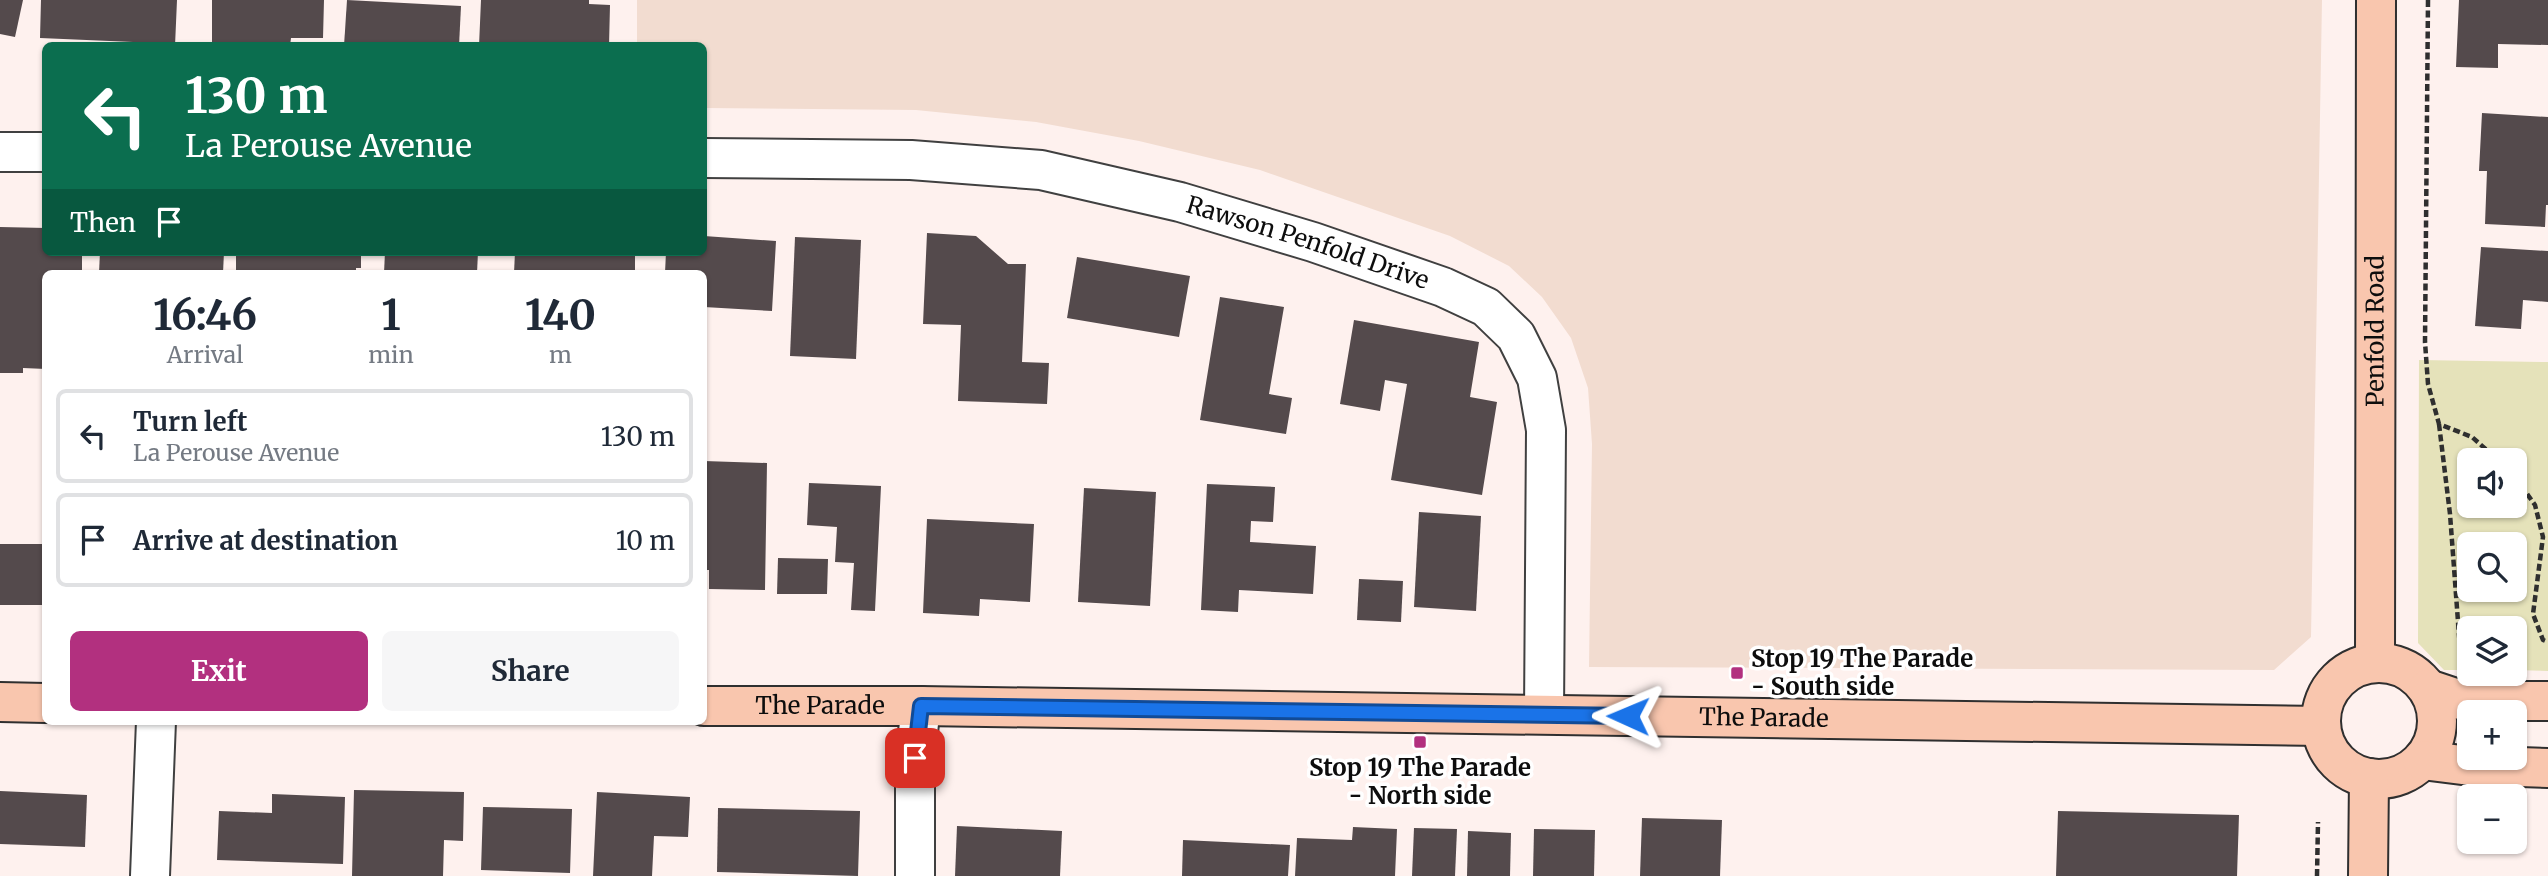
<!DOCTYPE html>
<meta charset="utf-8">
<style>
body{margin:0;font-family:Merriweather,serif;background:#f6f6f7;color:#1f2937;height:100vh;display:flex;flex-direction:column;font-size:26px;white-space:nowrap}
*{box-sizing:border-box;margin:0}
p{font-size:23px;color:#747a83}
.icon{flex:none;width:38px;height:38px;fill:none;stroke:currentColor;stroke-width:2;stroke-linecap:round;stroke-linejoin:round}
.map{position:relative;flex:1;overflow:hidden}
.details{position:absolute;left:42px;top:270px;width:665px;height:455px;display:flex;flex-direction:column;background:#fff;border-radius:10px;box-shadow:0 2px 5px #0004}
.details>*{flex:none}
.banner{position:absolute;left:42px;top:42px;width:665px;height:214px;border-radius:10px;box-shadow:0 2px 5px #0004;background:#0b6e4f;color:#fff;overflow:hidden}
.buttons{position:absolute;left:2457px;top:448px;display:grid;gap:14px}
.buttons a{display:grid;place-items:center;width:70px;height:70px;border-radius:10px;background:#fff;box-shadow:0 2px 5px #0004;font-size:35px}
.pin{position:absolute;display:grid;place-items:center;width:60px;height:60px;color:#fff;margin:-30px;border-radius:14px;box-shadow:0 4px 10px #0006}
.me{position:absolute;width:77px;margin:-38px;rotate:271deg;stroke-linejoin:round;filter:drop-shadow(0 0 5px #0008)}
.turn{display:flex;align-items:center;gap:24px;height:147px;padding:0 28px;font-size:32px}
.turn .icon{width:91px;height:91px;stroke-width:2.5}
.turn b{display:block;font-size:49px;line-height:60px}
.then{display:flex;align-items:center;height:66px;padding:0 28px;background:#0003;gap:14px;font-size:26px}
.eta{display:flex;justify-content:space-evenly;align-items:center;height:119px;text-align:center}
.eta b{font-size:42px;font-weight:700;line-height:49px}
.primary-button{display:flex;gap:14px;margin-top:auto;padding:14px 28px}
.primary-button a{flex:1;height:80px;border-radius:10px;background:#b2307f;color:#fff;font-size:28px;font-weight:700;line-height:80px;text-align:center}
.primary-button a+a{background:#f6f6f7;color:#1f2937}
ul{padding:0;list-style:none}
li{display:flex;align-items:center;gap:21px;height:94px;margin:0 14px 10px;padding:0 14px;border:4px solid #e0e1e3;border-radius:10px}
li div{flex:1}
li b{display:block;font-size:26px}
li em{font-style:normal}
.map>svg:first-child{display:block}
.farmland{fill:#f2dcd0}
.green{fill:#e5e2ba;fill-rule:evenodd}
.building{fill:#544a4c}
.lines{fill:none;stroke-linecap:round;stroke-linejoin:round}
.street-casing{stroke:#404040;stroke-width:42}
.secondary-casing{stroke:#2f2f2f;stroke-width:42}
.path{stroke:#2f2f2f;stroke-width:4.5;stroke-dasharray:7 3.5;stroke-linecap:butt}
.street{stroke:#fff;stroke-width:38}
.secondary{stroke:#f9c6ae;stroke-width:38}
.route-casing{stroke:#114b97;stroke-width:18}
.route{stroke:#1a73e8;stroke-width:12}
.poi-dot{fill:#b2307f;stroke:#fff;stroke-width:2.5}
.labels{text-anchor:middle;stroke-width:7;stroke-linejoin:round;paint-order:stroke}
.street-label{font-size:24px;fill:#0d0d0d;stroke:#fff}
.poi-label{font-size:24px;font-weight:bold;fill:#0d0d0d;stroke:#fff;text-anchor:start}
</style>
<div class="map">
<svg width="2548" height="876" viewBox="0 0 2548 876">
<rect width="100%" height="100%" fill="#fef1ee"/>
<polygon class="farmland" points="637,0 2322,0 2311,637 2274,670 1589,667 1592,444 1588,388 1571,338 1542,297 1509,266 1450,236 1260,170 1139,141 1036,122 916,110 704,108 704,46 637,45"/>
<path class="green" d="M2419 360 2548 362V671L2515 670V628H2469V670H2444L2418 643ZM2469 460H2515V506H2469ZM2469 544H2515V590H2469Z"/>
<g class="building">
<polygon points="0,0 23,0 15,37 0,34"/>
<polygon points="41,0 177,0 175,46 133,46 133,42 40,38"/>
<polygon points="212,0 324,0 323,38 291,38 290,46 212,44"/>
<polygon points="347,0 461,6 459,46 344,46"/>
<polygon points="481,0 589,0 589,4 610,5 609,46 479,46"/>
<polygon points="2459,0 2548,0 2548,45 2498,44 2498,68 2456,67"/>
<polygon points="2482,113 2548,117 2548,205 2546,205 2545,227 2485,224 2487,171 2479,171"/>
<polygon points="0,227 46,228 46,252 82,252 82,273 46,273 46,369 23,368 23,373 0,373"/>
<polygon points="927,233 976,236 1008,264 1026,264 1022,362 1049,363 1047,404 958,401 961,325 923,324"/>
<polygon points="704,236 776,241 772,311 704,307 704,273 665,273 666,252 704,252"/>
<polygon points="795,237 861,240 856,359 790,356"/>
<polygon points="2481,247 2548,251 2548,302 2523,300 2521,329 2475,326"/>
<polygon points="100,252 224,252 223,273 99,273"/>
<polygon points="236,252 321,255 321,252 361,252 361,268 356,268 356,273 236,273"/>
<polygon points="385,252 478,252 477,273 384,273"/>
<polygon points="515,252 635,252 635,273 514,273"/>
<polygon points="1077,257 1190,276 1179,337 1067,318"/>
<polygon points="1220,297 1284,307 1269,394 1292,398 1286,434 1200,420"/>
<polygon points="1354,320 1479,342 1470,397 1497,402 1482,495 1391,480 1407,384 1385,380 1380,411 1340,404"/>
<polygon points="704,461 767,463 765,590 709,589 709,570 704,570"/>
<polygon points="809,483 881,486 875,611 851,610 854,563 835,562 837,527 807,525"/>
<polygon points="1207,484 1275,487 1273,522 1251,521 1250,542 1316,546 1313,594 1239,590 1238,612 1201,610"/>
<polygon points="1084,488 1156,492 1150,606 1078,602"/>
<polygon points="1419,512 1481,516 1476,611 1414,607"/>
<polygon points="927,519 1034,524 1030,602 980,599 979,616 923,613"/>
<rect x="0" y="544" width="46" height="61"/>
<polygon points="778,558 828,559 827,594 777,594"/>
<polygon points="1359,579 1403,581 1401,622 1357,620"/>
<polygon points="354,790 464,792 463,841 444,840 443,876 352,876"/>
<polygon points="0,791 87,795 85,847 0,844"/>
<polygon points="597,792 690,797 688,837 654,836 652,876 593,876"/>
<polygon points="272,794 345,797 343,864 217,860 219,811 272,813"/>
<polygon points="483,807 572,809 570,873 481,870"/>
<polygon points="718,808 860,811 858,876 717,872"/>
<polygon points="2058,811 2239,815 2237,876 2056,876"/>
<polygon points="1642,818 1722,820 1720,876 1640,876"/>
<polygon points="957,826 1062,831 1060,876 955,876"/>
<polygon points="1353,827 1397,829 1395,876 1295,876 1297,838 1352,840"/>
<polygon points="1414,828 1457,829 1455,876 1412,876"/>
<polygon points="1534,829 1595,830 1594,876 1533,876"/>
<polygon points="1468,831 1511,833 1510,876 1467,876"/>
<polygon points="1183,840 1290,845 1288,876 1182,876"/>
</g>
<g class="lines">
<defs>
<g id="street">
<polyline points="0,152 46,152"/>
<path id="s1" d="M704 158 911 160 1041 170 1180 202 1313 242 1443 287 1486 307 1516 336 1537 378 1546 430 1544 714"/>
<polyline points="150,876 156,721"/>
<polyline points="915,876 915,758 921,706"/>
</g>
<g id="secondary">
<path id="s2" d="M2375 662 2376 0"/>
<circle cx="2379" cy="721" r="58"/>
<polyline points="2428,689 2464,701 2548,701"/>
<polyline points="0,702 46,703"/>
<path id="s3" d="M704 706H921L2321 726"/>
<polyline points="2422,760 2462,765 2548,768"/>
<polyline points="2368,876 2369,778"/>
</g>
</defs>
<use href="#street" class="street-casing"/>
<use href="#secondary" class="secondary-casing"/>
<g class="path">
<polyline points="2428,0 2425,342 2428,384 2439,424 2472,437 2498,460"/>
<polyline points="2439,424 2450,514 2461,662"/>
<polyline points="2515,477 2535,505 2543,537 2533,614 2543,640 2548,642"/>
<polyline points="2317,876 2318,822"/>
</g>
<use href="#street" class="street"/>
<use href="#secondary" class="secondary"/>
</g>
<g class="lines">
<defs>
<polyline id="route" points="915,758 921,706 1628,716"/>
</defs>
<use href="#route" class="route-casing"/>
<use href="#route" class="route"/>
</g>
<g class="poi-dot">
<rect x="1730" y="666" width="14" height="14" rx="3.5"/>
<rect x="1413" y="735" width="14" height="14" rx="3.5"/>
</g>
<g class="labels">
<g class="street-label">
<text dy="8" stroke="none"><textPath href="#s1" startOffset="614">Rawson Penfold Drive</textPath></text>
<text dy="8" stroke="none"><textPath href="#s2" startOffset="331">Penfold Road</textPath></text>
<text dy="8" stroke="none"><textPath href="#s3" startOffset="116">The Parade</textPath></text>
<text dy="8" stroke="none"><textPath href="#s3" startOffset="1060">The Parade</textPath></text>
</g>
<g class="poi-label">
<text x="1751" y="667">Stop 19 The Parade<tspan x="1751" dy="28">- South side</tspan></text>
<text x="1420" y="776" text-anchor="middle">Stop 19 The Parade<tspan x="1420" dy="28">- North side</tspan></text>
</g>
</g>
</svg>
<div class="buttons">
<a><svg class="icon" aria-label="sound" viewBox="0 0 24 24"><path d="M4 9h4l5-4v14l-5-4H4zM17 9q2 3 0 6"/></svg></a>
<a><svg class="icon" aria-label="search" viewBox="0 0 24 24"><circle cx="10" cy="10" r="6"/><path d="M15 15l6 6"/></svg></a>
<a><svg class="icon" aria-label="layers" viewBox="0 0 24 24"><path d="M12 4l9 5-9 5-9-5zM3 14l9 5 9-5"/></svg></a>
<a>+</a>
<a>−</a>
</div>
<div class="pin" style="left:915px;top:758px;background:#d93025"><svg class="icon" aria-label="arrive" viewBox="0 0 24 24"><path d="M6 21V4h12l-3 4 3 4H6"/></svg></div>
<svg class="me" style="left:1628px;top:716px" viewBox="-20 -20 40 40"><path d="M0-17L14 15 0 8-14 15z" fill="#1a73e8" stroke="#fff" stroke-width="4"/></svg>
<div class="banner">
<div class="turn"><svg class="icon" aria-label="left" viewBox="0 0 24 24"><path d="M17 20v-9H6M10 6l-5 5 5 5"/></svg><div><b>130 m</b>La Perouse Avenue</div></div>
<div class="then">Then<svg class="icon" aria-label="arrive" viewBox="0 0 24 24"><path d="M6 21V4h12l-3 4 3 4H6"/></svg></div>
</div>
<section class="details">
<div class="eta">
<div><b>16:46</b><p>Arrival</p></div>
<div><b>1</b><p>min</p></div>
<div><b>140</b><p>m</p></div>
</div>
<ul>
<li><svg class="icon" aria-label="left" viewBox="0 0 24 24"><path d="M17 20v-9H6M10 6l-5 5 5 5"/></svg><div><b>Turn left</b><p>La Perouse Avenue</p></div><em>130 m</em></li>
<li><svg class="icon" aria-label="arrive" viewBox="0 0 24 24"><path d="M6 21V4h12l-3 4 3 4H6"/></svg><div><b>Arrive at destination</b></div><em>10 m</em></li>
</ul>
<div class="primary-button"><a>Exit</a><a>Share</a></div>
</section>
</div>
